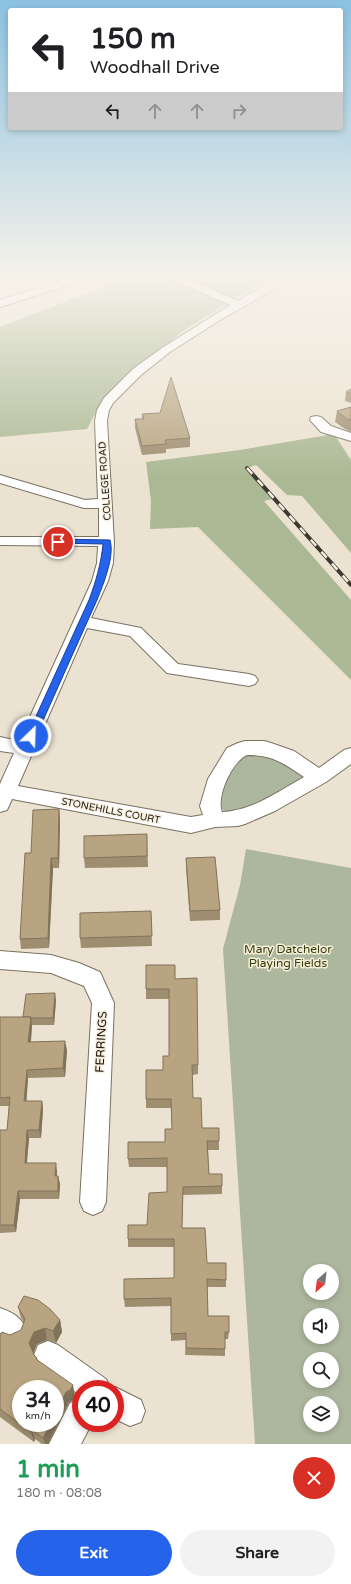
<!DOCTYPE html>
<meta charset="utf-8">
<style>
body{margin:0;font-family:"Varela Round",sans-serif;background:#f2f2f2;color:#202124;height:100vh;display:flex;flex-direction:column;font-size:15px;white-space:nowrap}
*{box-sizing:border-box;margin:0}
p{font-size:13px;color:#757577}
.icon{flex:none;width:22px;height:22px;fill:none;stroke:currentColor;stroke-width:2;stroke-linecap:round;stroke-linejoin:round}
.map{position:relative;height:1444px;overflow:hidden}
.sheet{display:flex;flex-direction:column;background:#fff;flex:1}
.sheet>*{flex:none}
.top-card{position:absolute;left:8px;top:8px;width:335px;height:122px;border-radius:4px;box-shadow:0 2px 6px #0003;background:#fff;color:#202124;overflow:hidden}
.needle{width:26px;rotate:208deg}
.buttons{position:absolute;left:303px;top:1264px;display:grid;gap:8px}
.buttons a{display:grid;place-items:center;width:36px;height:36px;border-radius:50%;background:#fff;box-shadow:0 2px 6px #0003;font-size:20px}
.speed{position:absolute;left:12px;top:1380px;display:flex;gap:8px;font-size:20px;font-weight:700;text-align:center}
.speed>*{display:grid;place-content:center;width:52px;height:52px;border-radius:50%;background:#fff;box-shadow:0 2px 6px #0003;line-height:1}
.speed small{font-size:10px;font-weight:400}
.speed .limit{border:6px solid #d22;background:#fff;color:#111}
.pin{position:absolute;display:grid;place-items:center;width:34px;height:34px;color:#fff;margin:-17px;border:2px solid #fff;border-radius:50%;box-shadow:0 1px 4px #0007}
.me{position:absolute;width:44px;margin:-22px;rotate:24deg;stroke-linejoin:round;filter:drop-shadow(0 0 3px #0008)}
.turn{display:flex;align-items:center;gap:14px;height:84px;padding:0 16px;font-size:18px}
.turn .icon{width:52px;height:52px;stroke-width:2.5}
.turn b{display:block;font-size:28px;line-height:34px}
.lanes{display:flex;align-items:center;height:38px;padding:0 16px;background:#0003;justify-content:center;gap:20px;direction:ltr}
.lanes .off{opacity:.35}
.round{display:grid;place-items:center;flex:none;width:42px;height:42px;border-radius:21px;background:#f2f2f2}
.headline{display:flex;align-items:center;justify-content:space-between;height:68px;padding:0 16px}
h1{font-size:24px;font-weight:700;line-height:30px;color:#1e9e55}
.button{display:flex;gap:8px;margin-top:auto;padding:8px 16px}
.button a{flex:1;height:46px;border-radius:24px;background:#2563eb;color:#fff;font-size:16px;font-weight:700;line-height:46px;text-align:center}
.button a+a{background:#f2f2f2;color:#202124}
.map>svg:first-child{display:block}
.green{fill:#adb79d;fill-rule:evenodd}
.forest{fill:#aab893}
.lines{fill:none;stroke-linecap:round;stroke-linejoin:round}
.minor-casing{stroke:#7a7162;stroke-width:2}
.minor{fill:#fff;fill-rule:evenodd}
.rail-casing{stroke:#3e3a32;stroke-width:4}
.rail{stroke:#f9efde;stroke-width:2.5;stroke-dasharray:8;stroke-linecap:butt}
.wall{fill:#9e8d6f}
.shaded-wall{fill:#81735a}
.building{fill:#b8a481;stroke:#81735a}
.route{fill:#2563eb;stroke:#184099}
.labels{text-anchor:middle;stroke-width:3;stroke-linejoin:round;paint-order:stroke}
.street-label{font-size:10px;fill:#16130d;stroke:#f9efde}
.near-park-label{font-size:12px;fill:#2f3f02;stroke:#f9efde}
.near-street-label{font-size:12px;fill:#16130d;stroke:#f9efde}
</style>
<div class="map">
<svg width="351" height="1444" viewBox="0 0 351 1444">
<rect width="100%" height="100%" fill="#ece2d1"/>
<g class="green">
<path d="M267 754 305 775 303 779C289 788 223 834 218 800L231 766 242 755Z"/>
<path d="M246 849 351 868V1444H255L223 949 240 885ZM310 1271H332V1293H310ZM310 1315H332V1337H310ZM310 1359H332V1381H310ZM310 1403H332V1425H310Z"/>
</g>
<g class="forest">
<polygon points="129,277 270,277 186,329 132,373 101,402 87,429 0,437 0,327"/>
<polygon points="334,434 351,460 351,553 302,496 287,495 256,465 247,468 277,498 264,501 351,600 351,680 198,527 150,529 151,501 146,462 240,450"/>
</g>
<g class="lines">
<defs>
<g id="minor">
<polygon points="72,277 88,277 87,279 0,307 0,300"/>
<path d="M170 277H184L238 301 278 277H290L266 294 220 320 170 352 141 375 113 403 109 410 107 421 114 542 113 563 108 581 91 618 141 628 178 664 249 674 255 676 258 680 255 684 249 686 167 673 130 636 87 628 18 786 191 817 203 815 200 806 208 779 227 748 238 743 245 741H264L271 743 294 751 319 768 344 750 351 748V764L326 782 275 811 245 824 238 826 215 827 191 833 12 799 7 810 0 812V784L14 753 0 751V737L19 741 92 581 97 563 98 546 0 545V537H99V508H84L0 483V475L85 500 98 499 95 421 97 410 104 398 133 369 162 348 230 305 171 279ZM247 755C273 755 283 763 304 777 279 791 252 811 222 812 216 796 232 762 247 755Z"/>
<polygon points="316,416 321,417 331,426 351,433 351,441 321,432 310,420 311,417"/>
<polygon points="0,951 51,955 79,963 100,972 114,1003 106,1202 102,1211 93,1215 84,1211 80,1202 92,1003 84,986 51,973 0,969"/>
<path d="M0 1308C14 1313 21 1317 27 1331L23 1341 13 1345 0 1339Z"/>
<polygon points="48,1341 58,1345 106,1379 111,1389 115,1387 141,1400 145,1411 141,1422 130,1426 115,1419 115,1389 81,1389 81,1396 38,1365 34,1355 38,1345"/>
<polygon points="81,1399 81,1423 92,1423 81,1444 49,1444 70,1403"/>
</g>
</defs>
<use href="#minor" class="minor-casing"/>
<use href="#minor" class="minor"/>
<defs>
<polyline id="rail" points="247,468 351,585"/>
</defs>
<use href="#rail" class="rail-casing"/>
<use href="#rail" class="rail"/>
</g>
<g class="wall">
<polygon points="351,389 351,403 345,401 346,392"/>
<polygon points="351,407 351,432 345,429 335,422 337,411"/>
<polygon points="142,414 190,438 190,447 166,449 166,453 142,455 135,428 135,419 142,419"/>
<polygon points="59,809 60,820 59,868 53,868 49,948 21,949 20,939 31,853"/>
<polygon points="147,834 148,867 85,868 84,858"/>
<polygon points="186,858 220,910 220,920 190,921 186,868"/>
<polygon points="151,911 152,946 81,948 80,938"/>
<polygon points="175,979 198,1065 198,1074 192,1075 193,1098 202,1128 219,1141 219,1150 208,1150 209,1174 222,1186 222,1194 183,1195 182,1228 207,1263 226,1280 226,1287 207,1287 208,1316 229,1332 228,1339 225,1339 225,1356 185,1355 186,1340 171,1341 171,1306 125,1307 124,1299 174,1278 174,1247 128,1247 128,1239 147,1225 167,1192 167,1167 129,1167 128,1159 165,1142 172,1129 171,1108 146,1108 146,1099 163,1070 169,1056 169,999 146,999 146,989"/>
<polygon points="56,1000 54,1025 32,1025 31,1042 67,1050 65,1077 28,1078 26,1101 42,1101 43,1109 41,1138 29,1138 27,1163 57,1171 57,1176 58,1176 60,1184 59,1199 20,1199 16,1232 0,1233 0,1130 7,1130 9,1106 0,1106 0,1017 23,1017"/>
<polygon points="18,1307 60,1320 62,1332 56,1343 47,1340 37,1344 33,1353 34,1355 37,1358 38,1361 75,1396 73,1400 69,1402 48,1444 42,1444 35,1439 34,1442 0,1417 0,1334 10,1335 21,1330 24,1323 21,1318"/>
</g>
<g class="shaded-wall">
<polygon points="59,809 60,820 59,868 58,858"/>
<polygon points="51,858 53,868 49,948 48,938"/>
<polygon points="55,993 56,1000 54,1025 53,1018"/>
<polygon points="31,1017 32,1025 30,1051 28,1042"/>
<polygon points="65,1041 67,1050 65,1077 63,1068"/>
<polygon points="27,1070 28,1078 26,1109 24,1101"/>
<polygon points="42,1101 43,1109 41,1138 39,1130"/>
<polygon points="27,1130 29,1138 26,1171 25,1163"/>
<polygon points="56,1163 57,1171 56,1184 55,1176"/>
<polygon points="58,1176 60,1184 59,1199 58,1191"/>
<polygon points="18,1191 20,1199 16,1232 14,1225"/>
<polygon points="60,1320 62,1332 56,1343 53,1331"/>
<polygon points="45,1328 47,1340 37,1344 33,1354 29,1343 34,1332"/>
<polygon points="73,1385 75,1396 73,1400 69,1402 48,1444 45,1444 43,1438 51,1423 55,1423 55,1415 66,1392"/>
<polygon points="32,1430 35,1439 34,1442 31,1432"/>
</g>
<g class="building">
<polygon points="171,377 190,438 165,440 166,444 142,446 135,419 144,419 142,414 160,413"/>
<polygon points="351,389 351,394 346,392"/>
<polygon points="351,407 351,420 347,419 337,411"/>
<polygon points="59,809 58,858 51,858 48,938 20,939 25,853 31,853 33,810"/>
<polygon points="147,834 147,856 84,858 84,836"/>
<polygon points="215,857 220,910 190,911 186,858"/>
<polygon points="151,911 152,936 80,938 80,913"/>
<polygon points="146,965 175,965 175,979 197,978 198,1065 192,1065 193,1098 201,1098 202,1128 219,1128 219,1141 207,1141 209,1174 222,1174 222,1186 183,1187 182,1228 205,1228 207,1263 226,1263 226,1280 207,1279 208,1316 229,1316 229,1332 225,1332 225,1349 186,1348 186,1333 171,1334 171,1298 124,1299 124,1279 174,1278 174,1239 128,1239 128,1225 147,1225 149,1193 167,1192 167,1158 128,1159 128,1142 165,1142 165,1129 172,1129 171,1099 146,1099 146,1070 163,1070 163,1056 169,1056 169,989 146,989"/>
<polygon points="55,993 53,1018 31,1018 31,1017 23,1017 26,994"/>
<polygon points="0,1017 31,1017 28,1042 65,1041 63,1068 27,1070 24,1101 42,1101 39,1130 27,1130 25,1163 56,1163 55,1176 58,1176 58,1191 18,1191 14,1225 0,1225 0,1130 7,1130 10,1097 0,1098"/>
<polygon points="24,1296 38,1300 50,1309 60,1320 53,1331 45,1328 34,1332 29,1343 34,1355 37,1358 36,1359 73,1385 70,1390 66,1392 55,1415 55,1389 21,1389 21,1423 51,1423 43,1438 32,1430 31,1432 0,1409 0,1334 2,1332 10,1335 21,1330 25,1319 18,1307"/>
</g>
<linearGradient id="sky" x2="0" y2="1"><stop stop-color="#8bc1e0"/><stop offset="0.58" stop-color="#f6f2ea"/><stop offset="1" stop-color="#f6f2ea" stop-opacity="0"/></linearGradient>
<rect width="351" height="479" fill="url(#sky)"/>
<path class="route" d="M58 539 110 540C115 556 103 585 97 600L36 736 31 739 27 736 89 600C96 581 101 564 103 544L55 543 54 542Z"/>
<g class="labels">
<g class="street-label">
<text transform="translate(104 481) rotate(-94)" y="4">COLLEGE ROAD</text>
<text transform="translate(111 810) rotate(11)" y="4">STONEHILLS COURT</text>
</g>
<g class="near-park-label">
<text x="288" y="953">Mary Datchelor<tspan x="288" dy="14">Playing Fields</tspan></text>
</g>
<g class="near-street-label">
<text transform="translate(101 1042) rotate(-87)" y="4">FERRINGS</text>
</g>
</g>
</svg>
<div class="buttons">
<a><svg class="needle" viewBox="-14 -14 28 28"><path d="M0-13l5 13h-10z" fill="#e53935"/><path d="M0 13l5-13h-10z" fill="#757577"/></svg></a>
<a><svg class="icon" aria-label="sound" viewBox="0 0 24 24"><path d="M4 9h4l5-4v14l-5-4H4zM17 9q2 3 0 6"/></svg></a>
<a><svg class="icon" aria-label="search" viewBox="0 0 24 24"><circle cx="10" cy="10" r="6"/><path d="M15 15l6 6"/></svg></a>
<a><svg class="icon" aria-label="layers" viewBox="0 0 24 24"><path d="M12 4l9 5-9 5-9-5zM3 14l9 5 9-5"/></svg></a>
</div>
<div class="speed"><div>34<small>km/h</small></div><div class="limit">40</div></div>
<div class="pin" style="left:58px;top:542px;background:#d93025"><svg class="icon" aria-label="arrive" viewBox="0 0 24 24"><path d="M6 21V4h12l-3 4 3 4H6"/></svg></div>
<svg class="me" style="left:31px;top:736px" viewBox="-20 -20 40 40"><circle r="17" fill="#2563eb" stroke="#fff" stroke-width="3"/><path d="M0-11L8 9 0 5-8 9z" fill="#fff"/></svg>
<div class="top-card">
<div class="turn"><svg class="icon" aria-label="left" viewBox="0 0 24 24"><path d="M17 20v-9H6M10 6l-5 5 5 5"/></svg><div><b>150 m</b>Woodhall Drive</div></div>
<div class="lanes"><svg class="icon" aria-label="left" viewBox="0 0 24 24"><path d="M17 20v-9H6M10 6l-5 5 5 5"/></svg><svg class="icon off" aria-label="ahead" viewBox="0 0 24 24"><path d="M12 20V5M6 11l6-6 6 6"/></svg><svg class="icon off" aria-label="ahead" viewBox="0 0 24 24"><path d="M12 20V5M6 11l6-6 6 6"/></svg><svg class="icon off" aria-label="right" viewBox="0 0 24 24"><path d="M7 20v-9h11M14 6l5 5-5 5"/></svg></div>
</div>
</div>
<section class="sheet">
<div class="headline"><div><h1>1 min</h1><p>180 m · 08:08</p></div><a class="round" style="background:#d93025;color:#fff"><svg class="icon" aria-label="close" viewBox="0 0 24 24"><path d="M6 6l12 12M18 6L6 18"/></svg></a></div>
<div class="button"><a>Exit</a><a>Share</a></div>
</section>
